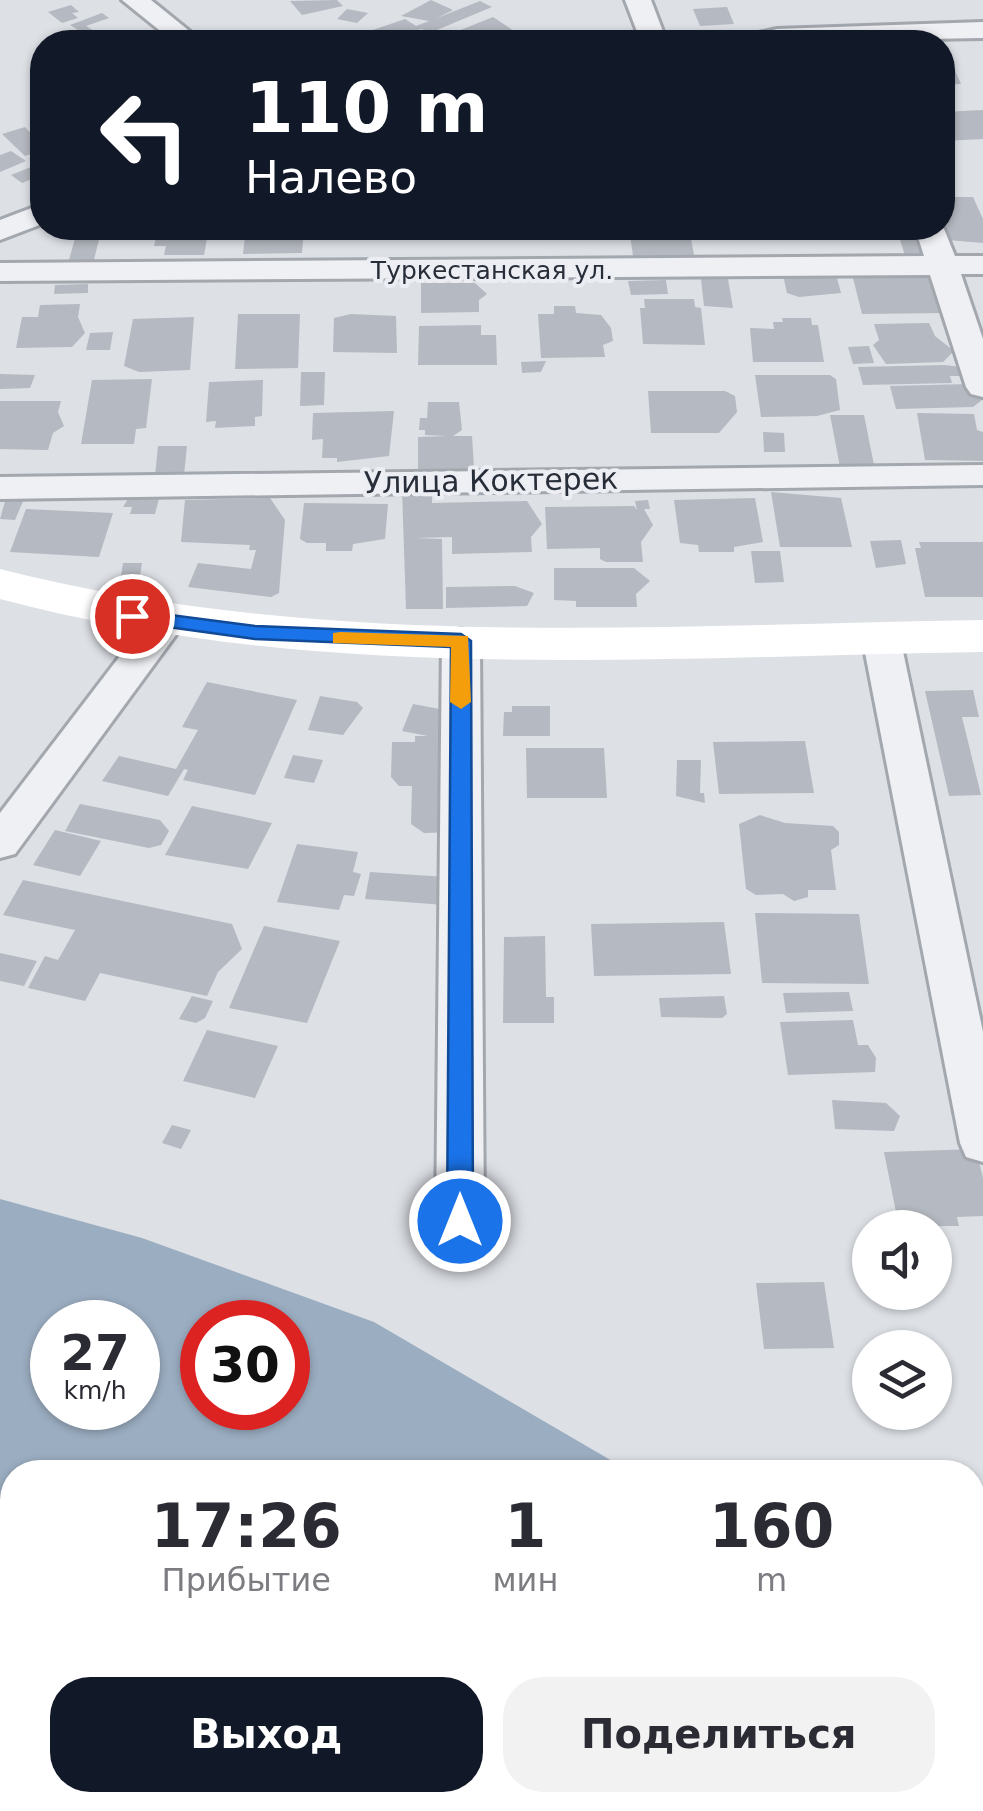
<!DOCTYPE html>
<html lang="ru">
<meta charset="utf-8">
<style>
body{margin:0;font-family:"DejaVu Sans",sans-serif;background:#f2f2f3;color:#2b2b33;height:100vh;display:flex;flex-direction:column;font-size:38px;white-space:nowrap}
*{box-sizing:border-box;margin:0}
p{font-size:32px;color:#7c7c81}
.icon{flex:none;width:55px;height:55px;fill:none;stroke:currentColor;stroke-width:2;stroke-linecap:round;stroke-linejoin:round}
.map{position:relative;flex:1;overflow:hidden}
.side{position:absolute;left:0px;top:1460px;width:985px;height:352px;display:flex;flex-direction:column;background:#fff;border-radius:40px 40px 0 0;box-shadow:0 2px 8px #0004}
.side>*{flex:none}
.top-card{position:absolute;left:30px;top:30px;width:925px;height:210px;border-radius:40px;box-shadow:0 2px 8px #0004;background:#111827;color:#fff;overflow:hidden}
.controls{position:absolute;left:852px;top:1210px;display:grid;gap:20px}
.controls a{display:grid;place-items:center;width:100px;height:100px;border-radius:50%;background:#fff;box-shadow:0 2px 8px #0004;font-size:50px}
.speed{position:absolute;left:30px;top:1300px;display:flex;gap:20px;font-size:50px;font-weight:700;text-align:center}
.speed>*{display:grid;place-content:center;width:130px;height:130px;border-radius:50%;background:#fff;box-shadow:0 2px 8px #0004;line-height:1}
.speed small{font-size:25px;font-weight:400}
.speed .limit{border:15px solid #d22;background:#fff;color:#111}
.pin{position:absolute;display:grid;place-items:center;width:85px;height:85px;color:#fff;margin:-42px;border:5px solid #fff;border-radius:50%;box-shadow:0 2px 10px #0007}
.me{position:absolute;width:110px;margin:-55px;rotate:0deg;stroke-linejoin:round;filter:drop-shadow(0 0 8px #0008)}
.turn{display:flex;align-items:center;gap:35px;height:210px;padding:0 50px;font-size:45px}
.turn .icon{width:130px;height:130px;stroke-width:2.5}
.turn b{display:block;font-size:70px;line-height:85px}
.eta{display:flex;justify-content:space-evenly;align-items:center;height:170px;text-align:center}
.eta b{font-size:60px;font-weight:700;line-height:70px}
.button{display:flex;gap:20px;margin-top:auto;padding:20px 50px}
.button a{flex:1;height:115px;border-radius:40px;background:#111827;color:#fff;font-size:40px;font-weight:700;line-height:115px;text-align:center}
.button a+a{background:#f2f2f3;color:#2b2b33}
.map>svg:first-child{display:block}
.water{fill:#9badc1;fill-rule:evenodd}
.building{fill:#b5b9c1}
.lines{fill:none;stroke-linecap:round;stroke-linejoin:round}
.street-casing{stroke:#a3a7ae;stroke-width:6}
.street{fill:#eff0f4;fill-rule:evenodd}
.secondary{fill:#fff;fill-rule:evenodd}
.route{fill:#1a73e8;stroke:#114b97;stroke-width:2.5}
.slow{fill:#f59e0b}
.labels{text-anchor:middle;stroke-width:8;stroke-linejoin:round;paint-order:stroke}
.far-street-label{font-size:25px;fill:#282e39;stroke:#eceef3}
.street-label{font-size:30px;fill:#282e39;stroke:#eceef3}
</style>
<div class="map">
<svg width="983" height="1811" viewBox="0 0 983 1811">
<rect width="100%" height="100%" fill="#dde0e5"/>
<path class="water" d="M0 1199 142 1238 374 1322 631 1472H12V1800H972L973 1746 983 1759V1811H0ZM52 1322H138V1408H52ZM202 1322H288V1408H202Z"/>
<g class="building">
<polygon points="337,0 343,6 302,15 290,1"/>
<polygon points="431,0 453,10 437,18 480,1 492,7 432,32 421,29 383,40 387,42 338,42 405,19 416,26 429,21 401,16"/>
<polygon points="71,5 79,12 72,13 78,18 62,23 48,12"/>
<polygon points="727,7 734,24 700,26 693,9"/>
<polygon points="347,9 368,13 357,23 337,19"/>
<polygon points="102,13 109,18 86,26 94,31 87,35 75,39 64,33 78,30 70,25"/>
<polygon points="493,17 523,37 512,42 450,42 443,37"/>
<polygon points="942,55 948,55 961,84 942,85"/>
<polygon points="983,110 983,139 944,141 942,112"/>
<polygon points="25,127 37,140 31,142 40,151 25,156 2,134"/>
<polygon points="11,151 26,161 0,172 0,155"/>
<polygon points="36,165 42,175 22,183 11,175"/>
<polygon points="942,197 973,197 983,219 983,243 947,240"/>
<polygon points="163,228 209,228 204,255 164,255 166,246 154,246 158,229"/>
<polygon points="246,228 304,228 302,253 243,254"/>
<polygon points="322,228 389,228 388,235 328,234"/>
<polygon points="518,228 570,228 570,233 528,237 518,234"/>
<polygon points="629,228 689,228 694,255 633,256"/>
<polygon points="77,231 101,231 94,260 69,260"/>
<polygon points="898,233 917,233 934,259 906,259"/>
<polygon points="836,274 841,293 799,297 787,293 783,275"/>
<polygon points="933,277 944,313 862,314 853,278"/>
<polygon points="701,279 728,279 733,308 704,306"/>
<polygon points="666,280 668,294 631,295 628,281"/>
<polygon points="421,283 475,283 487,294 479,300 479,312 421,313"/>
<polygon points="88,284 88,293 54,294 55,285"/>
<polygon points="644,299 694,299 695,307 701,308 705,345 643,344 640,308 645,308"/>
<polygon points="80,304 78,317 85,333 72,347 16,348 22,317 38,317 40,305"/>
<polygon points="554,306 575,306 576,313 601,315 611,328 613,341 603,345 605,357 541,358 538,314 554,314"/>
<polygon points="238,314 300,314 298,368 235,369"/>
<polygon points="351,314 396,316 397,353 333,352 334,318"/>
<polygon points="194,317 190,370 139,372 124,366 133,319"/>
<polygon points="782,318 811,318 812,325 818,325 824,362 753,362 750,328 774,329 773,322 783,322"/>
<polygon points="929,323 935,336 954,351 943,362 886,364 873,345 879,340 874,324"/>
<polygon points="481,325 481,335 496,335 497,365 418,365 419,326"/>
<polygon points="113,332 110,350 86,350 90,333"/>
<polygon points="869,346 874,363 853,364 848,347"/>
<polygon points="546,361 541,372 522,373 521,362"/>
<polygon points="945,365 961,367 964,376 950,376 952,383 863,385 858,367"/>
<polygon points="301,372 325,372 324,405 300,406"/>
<polygon points="0,374 35,375 30,388 0,389"/>
<polygon points="755,375 830,375 836,379 840,410 817,416 761,417"/>
<polygon points="152,379 146,428 136,429 134,444 81,444 92,380"/>
<polygon points="263,380 262,416 255,417 255,426 215,428 216,421 206,422 209,382"/>
<polygon points="970,384 978,387 982,400 973,407 896,409 890,386"/>
<polygon points="648,391 725,391 735,396 737,412 719,433 651,433"/>
<polygon points="0,401 61,401 58,412 64,426 53,433 48,450 0,449"/>
<polygon points="428,402 459,402 462,430 453,436 472,436 474,468 468,472 418,473 418,437 448,436 425,435 425,430 419,430 420,418 427,418"/>
<polygon points="394,411 389,456 337,462 337,458 322,458 323,439 312,440 313,413"/>
<polygon points="917,413 974,414 977,430 983,432 983,461 925,460"/>
<polygon points="830,415 864,415 874,465 869,469 840,467"/>
<polygon points="763,432 784,433 785,452 764,452"/>
<polygon points="158,446 187,446 184,475 155,476"/>
<polygon points="402,490 432,490 432,503 527,501 542,524 531,537 532,552 452,554 452,537 415,538 442,539 443,609 406,609"/>
<polygon points="771,492 841,498 852,547 780,547"/>
<polygon points="131,494 160,495 155,514 130,514 132,507 123,507"/>
<polygon points="6,498 24,499 15,520 0,519"/>
<polygon points="270,498 285,520 279,593 271,597 188,587 198,563 251,569 256,550 249,550 250,545 181,542 185,500"/>
<polygon points="755,498 763,542 734,547 734,552 699,552 698,545 680,543 674,500"/>
<polygon points="648,500 650,509 644,509 653,525 641,542 643,562 606,562 600,559 600,548 547,549 545,507 634,506 637,510 635,501"/>
<polygon points="304,503 388,504 385,539 353,544 352,551 326,551 326,543 307,543 300,539"/>
<polygon points="26,509 113,513 99,557 10,552"/>
<polygon points="901,540 906,564 876,568 870,541"/>
<polygon points="919,542 983,542 983,597 925,597 915,548 921,548"/>
<polygon points="751,551 780,551 784,582 755,583"/>
<polygon points="123,563 142,563 140,576 121,576"/>
<polygon points="554,568 634,568 650,581 636,594 637,607 576,607 576,601 554,600"/>
<polygon points="515,586 534,593 527,606 446,608 446,587"/>
<polygon points="207,682 297,700 255,795 183,780 188,770 184,769 168,796 102,781 119,756 176,769 198,730 182,727"/>
<polygon points="973,690 979,717 962,717 981,795 949,796 925,691"/>
<polygon points="320,696 357,702 363,708 343,735 308,730"/>
<polygon points="413,704 461,713 459,832 424,833 411,824 412,786 399,786 391,777 392,742 415,742 415,736 428,736 402,731"/>
<polygon points="512,706 550,706 550,736 503,736 504,712 512,712"/>
<polygon points="805,741 814,793 719,794 713,742"/>
<polygon points="526,748 604,748 607,798 527,798"/>
<polygon points="293,755 323,760 314,783 284,778"/>
<polygon points="677,760 701,760 700,793 704,793 705,803 676,796"/>
<polygon points="80,804 160,820 169,831 161,845 149,848 65,831"/>
<polygon points="192,806 272,823 248,869 165,855"/>
<polygon points="760,815 785,823 833,826 839,832 839,845 831,850 836,890 808,890 808,897 794,901 783,894 756,895 746,889 739,824"/>
<polygon points="55,830 101,841 80,876 33,865"/>
<polygon points="297,844 358,852 353,872 361,874 354,896 344,895 339,910 277,902"/>
<polygon points="370,872 462,878 458,906 365,899"/>
<polygon points="23,880 232,924 242,949 218,972 207,996 100,973 85,1001 28,988 45,956 58,960 75,930 3,915"/>
<polygon points="755,913 859,914 869,984 762,983"/>
<polygon points="724,922 731,974 594,976 591,924"/>
<polygon points="264,926 340,941 307,1023 229,1008"/>
<polygon points="545,936 546,997 554,997 554,1023 503,1023 504,937"/>
<polygon points="0,953 37,961 24,986 0,981"/>
<polygon points="849,992 853,1011 786,1013 783,993"/>
<polygon points="192,996 213,1001 205,1018 196,1023 179,1019"/>
<polygon points="724,996 727,1014 722,1018 661,1017 659,998"/>
<polygon points="853,1020 858,1045 868,1045 876,1058 875,1072 788,1075 780,1022"/>
<polygon points="207,1030 278,1046 255,1098 183,1081"/>
<polygon points="832,1100 886,1103 900,1116 894,1131 835,1129"/>
<polygon points="172,1125 191,1130 181,1149 162,1143"/>
<polygon points="976,1149 983,1178 983,1216 957,1217 959,1226 929,1226 928,1219 924,1219 925,1226 899,1227 884,1152"/>
<polygon points="824,1282 834,1348 764,1349 756,1283"/>
</g>
<g class="lines">
<defs>
<g id="street">
<polygon points="122,0 151,0 203,42 174,42"/>
<polygon points="625,0 651,0 667,42 641,42"/>
<polygon points="983,22 983,38 741,42 745,36 777,29"/>
<polygon points="42,204 42,224 0,240 0,220"/>
<polygon points="942,224 955,256 983,256 983,274 961,274 983,339 983,397 971,394 966,387 930,275 0,281 0,263 924,256 915,228"/>
<polygon points="983,465 983,485 0,499 0,477"/>
<polygon points="165,611 178,614 184,623 178,632 15,854 0,858 0,813 152,614"/>
<polygon points="881,625 894,628 900,637 983,1032 983,1162 966,1157 960,1143 862,637 868,628"/>
<polygon points="461,629 474,632 480,641 484,1221 477,1235 460,1241 443,1235 436,1221 442,641 448,632"/>
</g>
</defs>
<use href="#street" class="street-casing"/>
<use href="#street" class="street"/>
<path class="secondary" d="M0 569C320 651 656 625 983 620V652C656 657 319 684 0 599Z"/>
</g>
<polygon class="route" points="132,610 255,626 461,634 471,641 473,1221 469,1229 451,1229 447,1221 451,647 255,639 125,621 122,616"/>
<polygon class="slow" points="340,632 468,636 471,702 461,709 450,702 451,647 333,643 333,633"/>
<g class="labels">
<g class="far-street-label">
<text x="492" y="279">Туркестанская ул.</text>
</g>
<g class="street-label">
<text transform="translate(491 481) rotate(-1)" y="10">Улица Коктерек</text>
</g>
</g>
</svg>
<div class="controls">
<a><svg class="icon" aria-label="sound" viewBox="0 0 24 24"><path d="M4 9h4l5-4v14l-5-4H4zM17 9q2 3 0 6"/></svg></a>
<a><svg class="icon" aria-label="layers" viewBox="0 0 24 24"><path d="M12 4l9 5-9 5-9-5zM3 14l9 5 9-5"/></svg></a>
</div>
<div class="speed"><div>27<small>km/h</small></div><div class="limit">30</div></div>
<div class="pin" style="left:132px;top:616px;background:#d93025"><svg class="icon" aria-label="arrive" viewBox="0 0 24 24"><path d="M6 21V4h12l-3 4 3 4H6"/></svg></div>
<svg class="me" style="left:460px;top:1221px" viewBox="-20 -20 40 40"><circle r="17" fill="#1a73e8" stroke="#fff" stroke-width="3"/><path d="M0-11L8 9 0 5-8 9z" fill="#fff"/></svg>
<div class="top-card">
<div class="turn"><svg class="icon" aria-label="left" viewBox="0 0 24 24"><path d="M17 20v-9H6M10 6l-5 5 5 5"/></svg><div><b>110 m</b>Налево</div></div>
</div>
<section class="side">
<div class="eta">
<div><b>17:26</b><p>Прибытие</p></div>
<div><b>1</b><p>мин</p></div>
<div><b>160</b><p>m</p></div>
</div>
<div class="button"><a>Выход</a><a>Поделиться</a></div>
</section>
</div>
